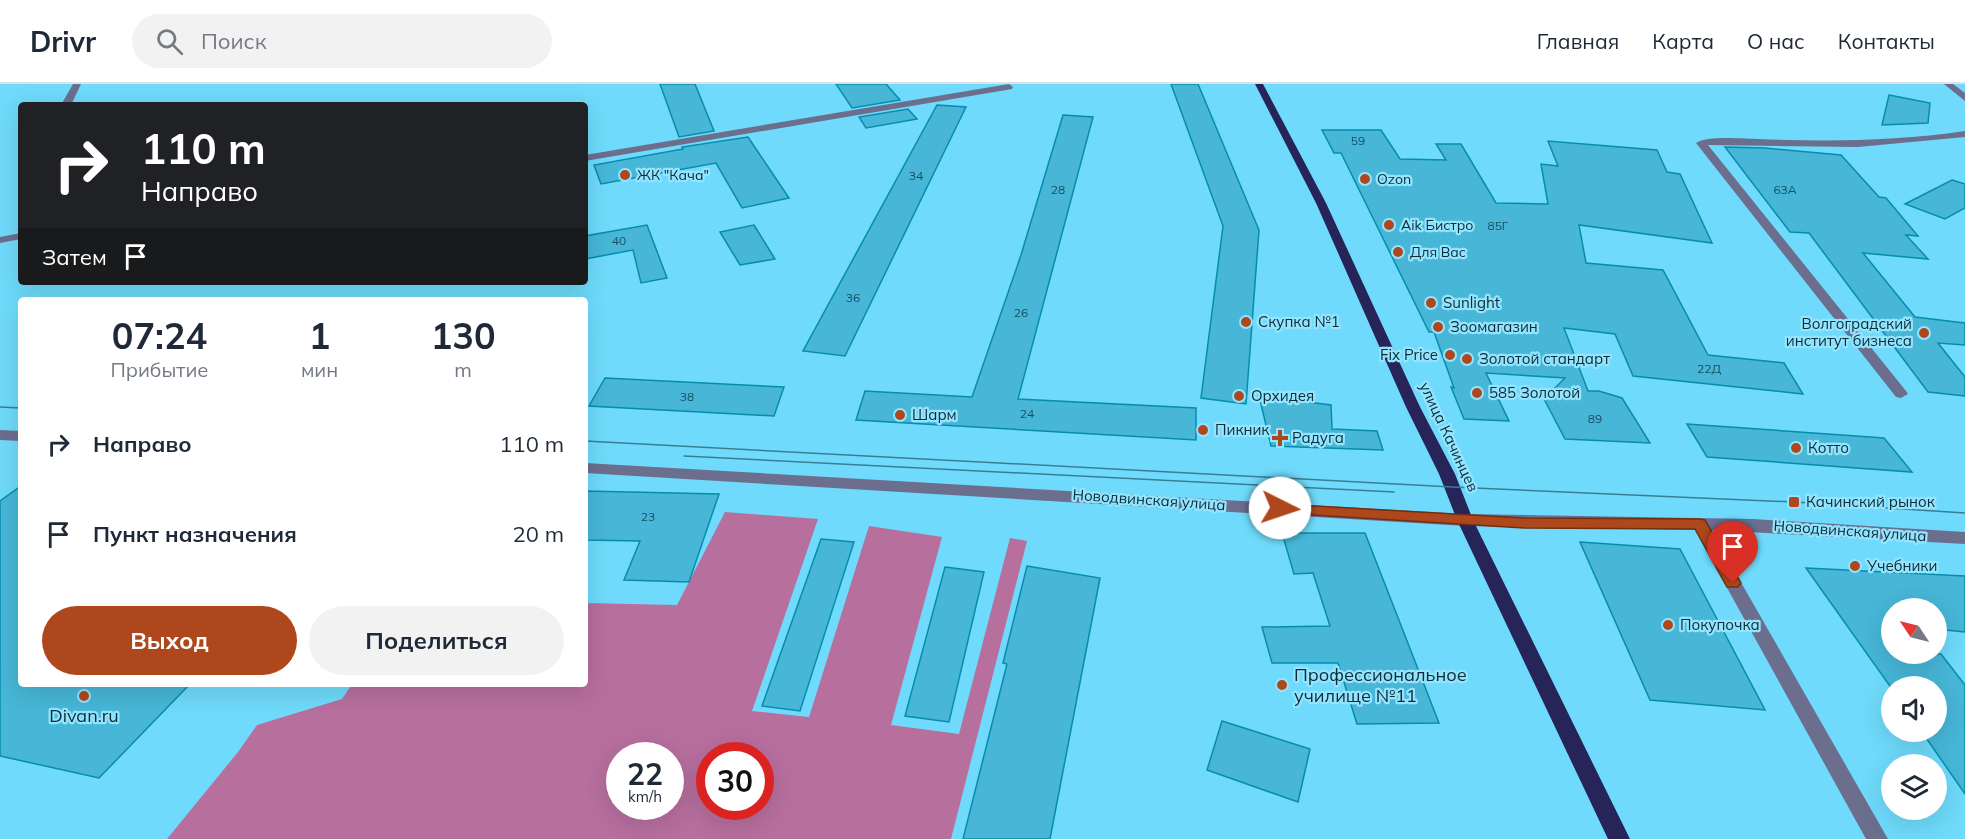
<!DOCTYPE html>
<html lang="ru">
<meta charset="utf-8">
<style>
body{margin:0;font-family:Mulish,sans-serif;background:#f2f2f3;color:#1f2937;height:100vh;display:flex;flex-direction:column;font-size:22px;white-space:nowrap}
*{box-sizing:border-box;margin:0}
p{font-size:20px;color:#747a83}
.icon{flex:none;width:33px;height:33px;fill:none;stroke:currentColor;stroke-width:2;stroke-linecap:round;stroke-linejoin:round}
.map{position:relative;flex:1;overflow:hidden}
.drawer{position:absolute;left:18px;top:213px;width:570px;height:390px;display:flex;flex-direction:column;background:#fff;border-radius:6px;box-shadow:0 6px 24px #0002}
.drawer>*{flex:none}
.top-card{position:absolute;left:18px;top:18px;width:570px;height:183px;border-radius:6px;box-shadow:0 6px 24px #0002;background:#202124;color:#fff;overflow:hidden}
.needle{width:39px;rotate:305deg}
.buttons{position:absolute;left:1881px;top:514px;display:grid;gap:12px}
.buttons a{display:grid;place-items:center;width:66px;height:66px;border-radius:50%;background:#fff;box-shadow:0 6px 24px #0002;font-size:30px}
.speed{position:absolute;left:606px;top:658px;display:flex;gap:12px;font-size:30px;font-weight:700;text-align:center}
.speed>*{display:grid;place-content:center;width:78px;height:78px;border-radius:50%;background:#fff;box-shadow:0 6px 24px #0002;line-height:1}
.speed small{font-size:15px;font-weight:400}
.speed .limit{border:9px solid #d22;background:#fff;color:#111}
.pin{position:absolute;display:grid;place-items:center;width:51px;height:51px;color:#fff;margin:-62px -26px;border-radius:50% 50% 50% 0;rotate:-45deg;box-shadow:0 0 6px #0007}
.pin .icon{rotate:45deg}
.me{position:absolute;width:66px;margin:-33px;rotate:94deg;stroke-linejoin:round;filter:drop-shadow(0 0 4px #0008)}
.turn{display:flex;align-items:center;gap:21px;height:126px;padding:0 24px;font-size:27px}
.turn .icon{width:78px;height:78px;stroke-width:2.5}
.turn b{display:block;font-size:42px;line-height:51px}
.then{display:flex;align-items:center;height:57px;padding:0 24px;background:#0003;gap:12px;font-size:22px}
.eta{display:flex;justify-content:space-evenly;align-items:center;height:102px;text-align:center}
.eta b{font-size:36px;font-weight:700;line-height:42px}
.action{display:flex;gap:12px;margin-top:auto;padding:12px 24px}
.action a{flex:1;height:69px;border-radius:36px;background:#ae481c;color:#fff;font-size:24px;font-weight:700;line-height:69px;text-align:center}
.action a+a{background:#f2f2f3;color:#1f2937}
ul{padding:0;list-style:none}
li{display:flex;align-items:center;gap:18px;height:90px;padding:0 24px}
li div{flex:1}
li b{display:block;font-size:22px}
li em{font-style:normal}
header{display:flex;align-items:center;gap:36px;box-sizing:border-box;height:84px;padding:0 30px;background:#fff;border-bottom:2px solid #e0e1e3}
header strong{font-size:28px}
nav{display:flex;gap:33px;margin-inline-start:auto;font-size:21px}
.search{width:420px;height:54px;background:#f2f2f3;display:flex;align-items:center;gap:15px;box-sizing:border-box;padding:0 21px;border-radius:33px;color:#747a83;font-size:22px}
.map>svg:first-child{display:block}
.forest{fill:#b76f9e;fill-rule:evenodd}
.building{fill:#47b6d7;stroke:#068dad;stroke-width:1.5}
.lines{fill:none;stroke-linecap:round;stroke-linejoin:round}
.minor{fill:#6c6e8e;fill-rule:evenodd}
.major{fill:#262459;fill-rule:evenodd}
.tram{stroke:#397e93;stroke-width:1.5}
.route{fill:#ae481c;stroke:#712f12;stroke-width:1.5}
.poi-dot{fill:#ae481c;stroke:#94e4ff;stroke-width:2}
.labels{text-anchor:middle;stroke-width:4.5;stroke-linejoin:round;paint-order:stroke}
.number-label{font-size:12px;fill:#184f5f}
.far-poi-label{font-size:14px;fill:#092d37;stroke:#94e4ff;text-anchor:start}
.poi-label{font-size:15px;fill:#092d37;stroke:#94e4ff;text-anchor:start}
.street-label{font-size:15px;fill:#092d37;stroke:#94e4ff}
.near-poi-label{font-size:18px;fill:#092d37;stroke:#94e4ff;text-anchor:start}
</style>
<header>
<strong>Drivr</strong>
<div class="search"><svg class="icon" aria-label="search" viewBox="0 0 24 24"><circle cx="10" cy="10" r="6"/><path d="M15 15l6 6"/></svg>Поиск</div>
<nav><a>Главная</a><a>Карта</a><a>О нас</a><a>Контакты</a></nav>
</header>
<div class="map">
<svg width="1965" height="755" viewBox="0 0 1965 755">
<rect width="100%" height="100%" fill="#6fdafb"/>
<path class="forest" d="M725 428 818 435 752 627 809 633 869 442 942 453 891 641 959 650 1010 454 1027 457 951 755H167L238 668 257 641 342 615 352 600H585V519L677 521ZM620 672H670V723H620ZM710 672H760V723H710Z"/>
<g class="building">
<polygon points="660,0 695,0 714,47 679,53"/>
<polygon points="836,0 886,0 900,16 852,24"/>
<polygon points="1171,0 1198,0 1259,146 1246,320 1201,314 1223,142"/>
<polygon points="1889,11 1930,19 1928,39 1882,41"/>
<polygon points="937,21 966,23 845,272 803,267"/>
<polygon points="908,25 917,35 866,44 859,33"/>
<polygon points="1063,31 1093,33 1018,315 1196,324 1196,356 856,336 865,307 972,313 1021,171"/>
<polygon points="1322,46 1381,46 1400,75 1446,76 1436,60 1461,60 1496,119 1548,120 1541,80 1558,82 1548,57 1657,66 1667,88 1680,90 1712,159 1579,141 1586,179 1663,186 1708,271 1784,279 1803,310 1633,292 1615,250 1564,244 1588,307 1599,307 1622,314 1650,359 1565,355 1544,315 1565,294 1486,289 1509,337 1464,335 1451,303 1454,304 1434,248 1429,248 1341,69 1334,69"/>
<polygon points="748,53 789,114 742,124 716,79 601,100 594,81 683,65 682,63"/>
<polygon points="1725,63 1765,64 1841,71 1879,113 1886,114 1918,152 1906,151 1928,175 1863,169 1915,233 1965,239 1965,261 1938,259 1965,293 1965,312 1928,308 1809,149 1790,148"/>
<polygon points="1952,96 1965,100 1965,124 1945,135 1905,120"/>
<polygon points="647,141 667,194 641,199 633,166 585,175 585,152"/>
<polygon points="754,141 775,175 740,181 720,148"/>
<polygon points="605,294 784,303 774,332 589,322"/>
<polygon points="1259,312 1331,321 1332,345 1377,347 1383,366 1271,362"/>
<polygon points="1687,340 1884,354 1912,388 1707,373"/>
<polygon points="21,402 21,600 190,600 99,694 0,672 0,417"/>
<polygon points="585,407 719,410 689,498 624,496 640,457 585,456"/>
<polygon points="1282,449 1365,449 1439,639 1357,640 1338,579 1272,579 1262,543 1330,542 1313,489 1294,490"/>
<polygon points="821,455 854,458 800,627 762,622"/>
<polygon points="1580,458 1680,465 1765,626 1650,616"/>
<polygon points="1027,482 1100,494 1050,755 963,755 1007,580 1003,579"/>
<polygon points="945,483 984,488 949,638 905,632"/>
<polygon points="1806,484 1965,492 1965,548 1936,545 1936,525 1892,525 1892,570 1941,570 1965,601 1965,710 1922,648 1936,648 1936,603 1892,603 1892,605"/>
<polygon points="1222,637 1310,665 1298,718 1207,686"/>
</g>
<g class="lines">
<g class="minor">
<polygon points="73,0 81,0 71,21 61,21"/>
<polygon points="1009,0 1013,3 1012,5 585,77 585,71"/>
<polygon points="1944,0 1953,0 1965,9 1965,17"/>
<path d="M1965 47V53L1858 63 1708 61 1906 307 1908 310 1901 314 1896 313 1696 59C1707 51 1745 55 1759 55 1828 58 1896 57 1965 47Z"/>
<polygon points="21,149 21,155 0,159 0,153"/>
<polygon points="0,346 21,347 21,357 0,356"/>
<polygon points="585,379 1465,430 1753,435 1965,448 1965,460 1711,446 1888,755 1866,755 1695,446 1465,442 585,389"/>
</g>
<polygon class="major" points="1255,0 1263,0 1326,119 1420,323 1455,390 1473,436 1630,755 1608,755 1457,436 1439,390 1406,323 1316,119"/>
<g class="tram">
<polyline points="0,323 21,324"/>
<polyline points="585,357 1452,403 1794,418 1965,429"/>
<polyline points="684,372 1394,408"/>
</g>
</g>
<polygon class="route" points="1280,420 1524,434 1700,435 1705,436 1741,499 1738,503 1727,503 1695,445 1524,444 1280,429 1273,424"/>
<g class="poi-dot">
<circle cx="625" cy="91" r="6"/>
<circle cx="1365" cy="95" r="6"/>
<circle cx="1389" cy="141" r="6"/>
<circle cx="1398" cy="168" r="6"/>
<circle cx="1431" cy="219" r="6"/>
<circle cx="1246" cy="238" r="6"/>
<circle cx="1438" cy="243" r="6"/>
<circle cx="1924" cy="249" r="6"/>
<circle cx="1450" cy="271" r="6"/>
<circle cx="1467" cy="275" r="6"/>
<circle cx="1477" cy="309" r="6"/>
<circle cx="1239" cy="312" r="6"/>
<circle cx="900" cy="331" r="6"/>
<circle cx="1203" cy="346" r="6"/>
<path d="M1277 345h6v6h6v6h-6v6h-6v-6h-6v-6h6z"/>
<circle cx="1796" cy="364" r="6"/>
<rect x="1788" y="412" width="12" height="12" rx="3"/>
<circle cx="1855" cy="482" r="6"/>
<circle cx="1668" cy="541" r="6"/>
<circle cx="1282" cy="601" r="6"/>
<circle cx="84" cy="612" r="6"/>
</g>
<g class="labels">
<g class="number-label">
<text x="1358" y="61">59</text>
<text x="916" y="96">34</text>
<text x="1058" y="110">28</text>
<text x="1785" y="110">63А</text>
<text x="1498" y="146">85Г</text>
<text x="619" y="161">40</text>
<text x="853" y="218">36</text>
<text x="1021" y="233">26</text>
<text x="1709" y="289">22Д</text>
<text x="687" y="317">38</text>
<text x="1027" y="334">24</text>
<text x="1595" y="339">89</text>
<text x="648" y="437">23</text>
</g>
<g class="far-poi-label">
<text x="637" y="96">ЖК "Кача"</text>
<text x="1377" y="100">Ozon</text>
<text x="1401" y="146">Aik Бистро</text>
<text x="1410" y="173">Для Вас</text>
</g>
<g class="poi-label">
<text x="1443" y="224">Sunlight</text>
<text x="1258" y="243">Скупка №1</text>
<text x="1912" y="245" text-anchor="end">Волгоградский<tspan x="1912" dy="17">институт бизнеса</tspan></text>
<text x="1450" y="248">Зоомагазин</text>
<text x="1438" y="276" text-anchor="end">Fix Price</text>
<text x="1479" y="280">Золотой стандарт</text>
<text x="1489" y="314">585 Золотой</text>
<text x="1251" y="317">Орхидея</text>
<text x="912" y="336">Шарм</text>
<text x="1215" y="351">Пикник</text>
<text x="1292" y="359">Радуга</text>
<text x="1808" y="369">Котто</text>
<text x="1806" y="423">Качинский рынок</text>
<text x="1867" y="487">Учебники</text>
<text x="1680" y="546">Покупочка</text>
</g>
<g class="street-label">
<text transform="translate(1449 353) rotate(65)" y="5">улица Качинцев</text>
<text transform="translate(1149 416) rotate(4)" y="5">Новодвинская улица</text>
<text transform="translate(1850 447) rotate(4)" y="5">Новодвинская улица</text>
</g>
<g class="near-poi-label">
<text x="1294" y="597">Профессиональное<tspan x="1294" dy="21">училище №11</tspan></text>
<text x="84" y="638" text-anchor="middle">Divan.ru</text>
</g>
</g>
</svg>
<div class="buttons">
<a><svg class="needle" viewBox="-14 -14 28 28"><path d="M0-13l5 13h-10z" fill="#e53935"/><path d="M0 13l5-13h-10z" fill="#747a83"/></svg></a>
<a><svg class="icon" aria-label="sound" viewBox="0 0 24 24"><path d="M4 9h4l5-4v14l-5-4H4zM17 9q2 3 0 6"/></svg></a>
<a><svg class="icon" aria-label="layers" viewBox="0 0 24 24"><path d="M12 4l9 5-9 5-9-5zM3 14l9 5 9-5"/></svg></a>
</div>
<div class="speed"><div>22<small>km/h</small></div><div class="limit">30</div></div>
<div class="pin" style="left:1733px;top:499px;background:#d93025"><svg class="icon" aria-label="arrive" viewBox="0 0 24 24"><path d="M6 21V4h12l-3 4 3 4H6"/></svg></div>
<svg class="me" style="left:1280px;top:424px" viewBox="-20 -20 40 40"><circle r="19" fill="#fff"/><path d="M0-13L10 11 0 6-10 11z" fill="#ae481c"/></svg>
<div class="top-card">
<div class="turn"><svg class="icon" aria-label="right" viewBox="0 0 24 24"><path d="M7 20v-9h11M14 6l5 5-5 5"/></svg><div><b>110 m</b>Направо</div></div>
<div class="then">Затем<svg class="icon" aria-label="arrive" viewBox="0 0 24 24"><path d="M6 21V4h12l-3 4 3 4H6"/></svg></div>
</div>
<section class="drawer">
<div class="eta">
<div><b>07:24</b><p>Прибытие</p></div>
<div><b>1</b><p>мин</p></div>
<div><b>130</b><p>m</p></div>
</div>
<ul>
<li><svg class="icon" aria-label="right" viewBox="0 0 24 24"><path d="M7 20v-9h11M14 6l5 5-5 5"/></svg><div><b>Направо</b></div><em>110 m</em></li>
<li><svg class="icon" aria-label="arrive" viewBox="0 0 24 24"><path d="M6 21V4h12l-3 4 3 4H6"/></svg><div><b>Пункт назначения</b></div><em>20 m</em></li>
</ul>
<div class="action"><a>Выход</a><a>Поделиться</a></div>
</section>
</div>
